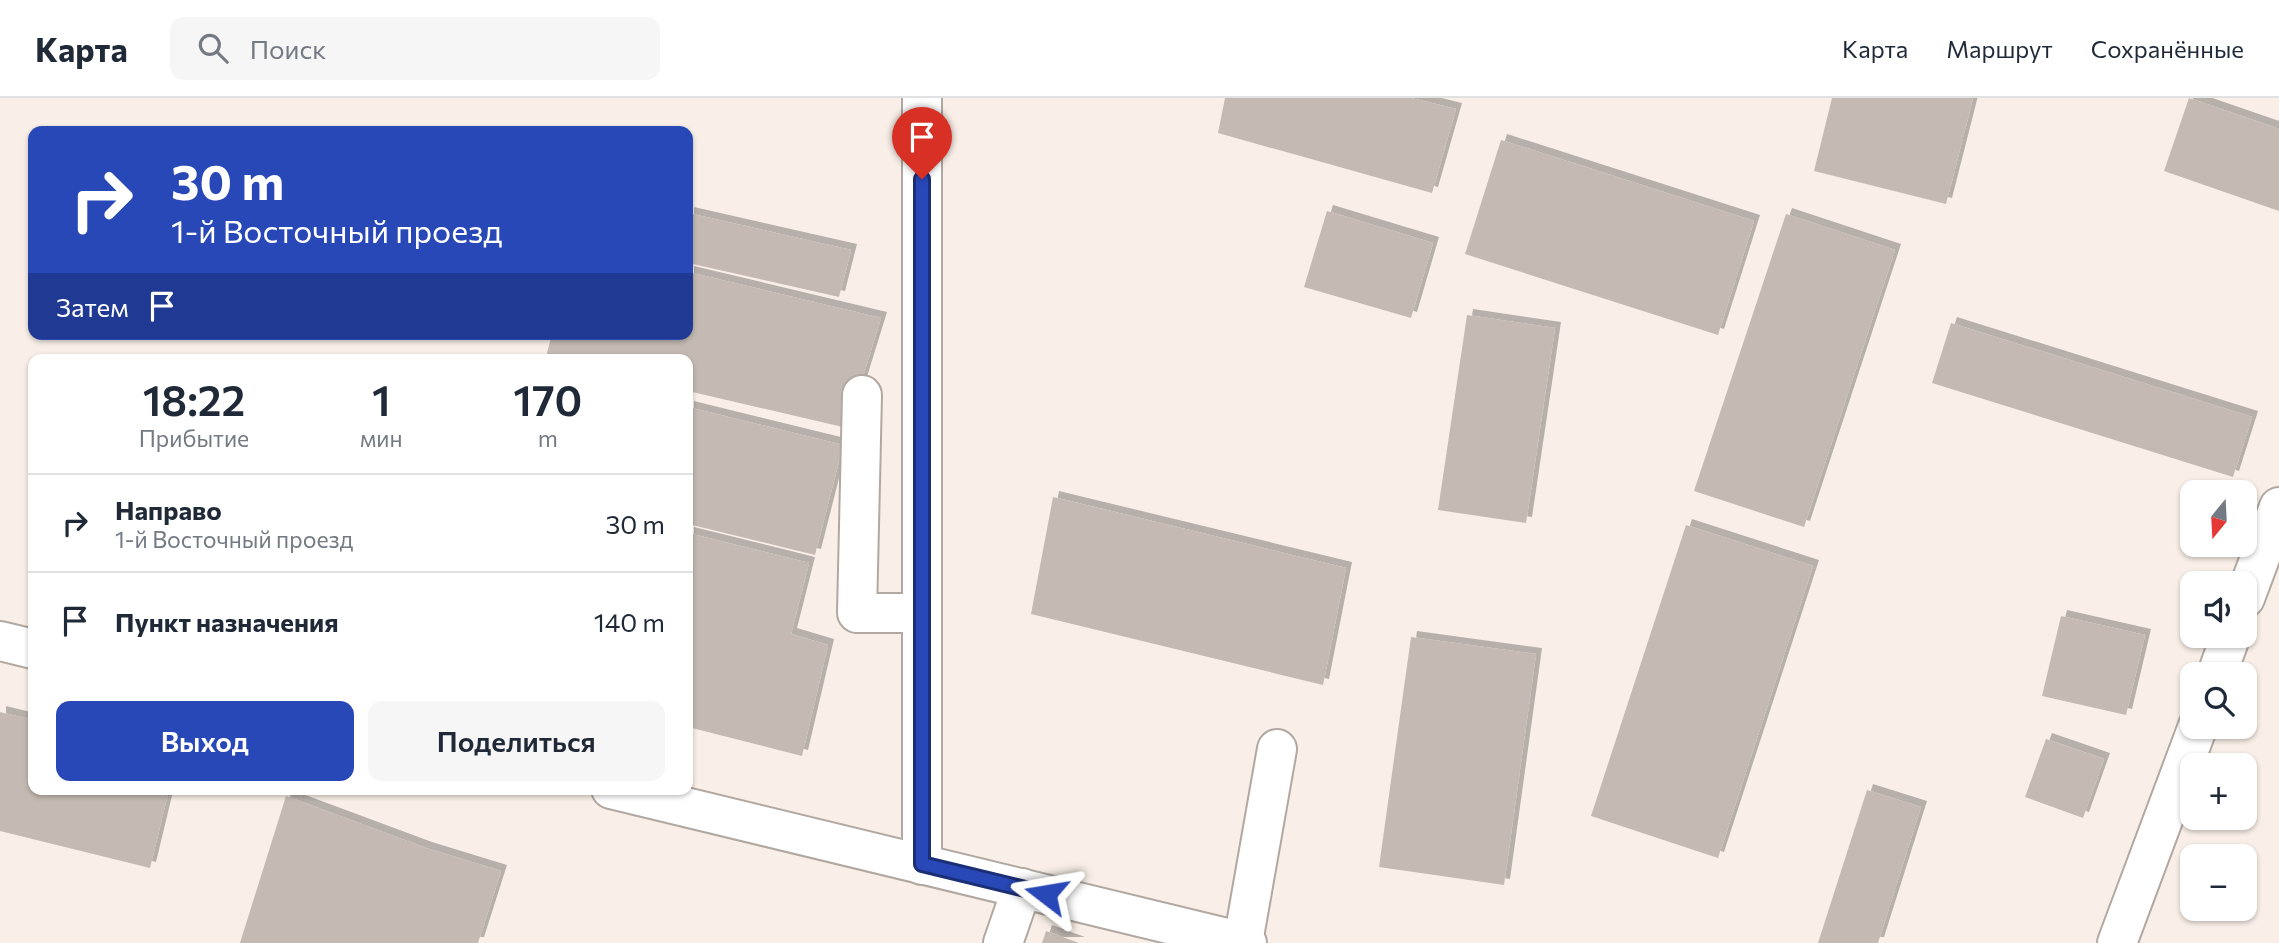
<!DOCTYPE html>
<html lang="ru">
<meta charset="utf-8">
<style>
body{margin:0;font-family:Commissioner,sans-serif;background:#f6f6f7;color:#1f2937;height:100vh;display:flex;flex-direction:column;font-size:26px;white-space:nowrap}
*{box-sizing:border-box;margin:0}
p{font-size:23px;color:#747a83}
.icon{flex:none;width:38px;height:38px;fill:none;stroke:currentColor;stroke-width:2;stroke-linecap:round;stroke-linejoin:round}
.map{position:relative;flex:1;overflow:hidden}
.sheet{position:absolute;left:28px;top:256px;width:665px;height:441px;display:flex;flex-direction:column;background:#fff;border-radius:14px;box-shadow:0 2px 5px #0004}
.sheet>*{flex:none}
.banner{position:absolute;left:28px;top:28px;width:665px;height:214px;border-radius:14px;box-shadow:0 2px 5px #0004;background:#2948b7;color:#fff;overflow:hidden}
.needle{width:46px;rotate:198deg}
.tools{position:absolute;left:2180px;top:382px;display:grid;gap:14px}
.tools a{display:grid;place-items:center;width:77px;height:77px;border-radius:14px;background:#fff;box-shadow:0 2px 5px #0004;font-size:35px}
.pin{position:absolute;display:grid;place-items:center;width:60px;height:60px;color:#fff;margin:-72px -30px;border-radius:50% 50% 50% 0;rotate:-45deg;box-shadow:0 0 7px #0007}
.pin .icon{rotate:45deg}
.me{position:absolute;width:77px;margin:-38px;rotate:284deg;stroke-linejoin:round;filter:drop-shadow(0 0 5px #0008)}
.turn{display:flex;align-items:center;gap:24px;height:147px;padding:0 28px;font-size:32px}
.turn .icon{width:91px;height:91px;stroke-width:2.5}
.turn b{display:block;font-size:49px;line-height:60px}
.then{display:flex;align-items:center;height:66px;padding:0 28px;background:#0003;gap:14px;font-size:26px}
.eta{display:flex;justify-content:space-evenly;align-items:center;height:119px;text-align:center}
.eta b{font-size:42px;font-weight:600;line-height:49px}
.cta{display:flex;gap:14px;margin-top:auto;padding:14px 28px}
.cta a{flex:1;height:80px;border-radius:14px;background:#2948b7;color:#fff;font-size:28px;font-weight:600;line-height:80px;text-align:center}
.cta a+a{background:#f6f6f7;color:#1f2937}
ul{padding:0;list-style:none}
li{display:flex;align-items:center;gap:21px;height:98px;padding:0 28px;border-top:2px solid #e0e1e3}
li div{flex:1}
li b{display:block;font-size:26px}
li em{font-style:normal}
header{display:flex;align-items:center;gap:42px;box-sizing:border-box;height:98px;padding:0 35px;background:#fff;border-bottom:2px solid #e0e1e3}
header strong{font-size:33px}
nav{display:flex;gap:38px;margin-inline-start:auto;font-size:24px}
.search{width:490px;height:63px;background:#f6f6f7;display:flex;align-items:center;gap:18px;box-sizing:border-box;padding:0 24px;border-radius:14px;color:#747a83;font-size:26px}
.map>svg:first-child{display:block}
.building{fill:#c4bab3;filter:url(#shadow)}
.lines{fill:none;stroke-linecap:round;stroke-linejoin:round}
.minor-casing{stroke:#b1a8a1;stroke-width:42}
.minor{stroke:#fff;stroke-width:38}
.route-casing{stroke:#1b2f77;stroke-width:18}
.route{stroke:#2948b7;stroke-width:12}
</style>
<header>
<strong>Карта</strong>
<div class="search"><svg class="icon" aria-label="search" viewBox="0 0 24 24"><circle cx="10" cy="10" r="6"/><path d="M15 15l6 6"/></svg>Поиск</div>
<nav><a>Карта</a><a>Маршрут</a><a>Сохранённые</a></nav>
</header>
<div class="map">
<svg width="2279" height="845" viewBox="0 0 2279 845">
<defs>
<filter id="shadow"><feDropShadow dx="6" dy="-6" stdDeviation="0" flood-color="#0004"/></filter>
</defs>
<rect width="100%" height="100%" fill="#f9efe8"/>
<g class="building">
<polygon points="1225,0 1411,0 1456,11 1432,95 1218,35"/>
<polygon points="1832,0 1973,0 1946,106 1814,73"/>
<polygon points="2189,0 2279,31 2279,113 2164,73"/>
<polygon points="1501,42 1754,123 1718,237 1465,156"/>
<polygon points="1327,113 1433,145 1411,220 1304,189"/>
<polygon points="688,115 851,152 839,199 688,165"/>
<polygon points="1786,116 1895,152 1804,429 1694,393"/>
<polygon points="688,174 881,220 847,330 688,293 688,261 553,261 546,259 552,236 688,236"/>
<polygon points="1467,217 1555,230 1526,425 1438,412"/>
<polygon points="1951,225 2252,319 2233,379 1932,285"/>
<polygon points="688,309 843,347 815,457 688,426"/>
<polygon points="1053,399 1346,470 1323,587 1031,516"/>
<polygon points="1686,427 1813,468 1718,760 1591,718"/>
<polygon points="688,435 809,465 791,536 828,547 802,658 688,629"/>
<polygon points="2061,518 2145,537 2126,617 2042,598"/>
<polygon points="1411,539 1536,556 1504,787 1379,769"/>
<polygon points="0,614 33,622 33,691 169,691 150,770 0,733"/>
<polygon points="2046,641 2104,661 2083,720 2025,699"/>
<polygon points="1867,692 1921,709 1878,845 1818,845"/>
<polygon points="286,698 426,750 501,773 478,845 240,845"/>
<polygon points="1046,833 1079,845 1042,845"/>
</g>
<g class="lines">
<defs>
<g id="minor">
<polyline points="922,0 922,767"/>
<polyline points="862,297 857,515 922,515"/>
<polyline points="2245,500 2279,409"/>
<polyline points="0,543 33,551"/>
<polyline points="2217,576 2231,537"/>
<polyline points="611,691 1247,845"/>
<polyline points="1243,844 1277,651"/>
<polyline points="1003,845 1022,790"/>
<polyline points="2117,845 2198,628"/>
</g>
</defs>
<use href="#minor" class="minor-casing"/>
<use href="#minor" class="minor"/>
</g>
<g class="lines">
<defs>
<polyline id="route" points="922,81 922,766 1046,796"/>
</defs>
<use href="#route" class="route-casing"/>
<use href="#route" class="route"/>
</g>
</svg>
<div class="tools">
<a><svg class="needle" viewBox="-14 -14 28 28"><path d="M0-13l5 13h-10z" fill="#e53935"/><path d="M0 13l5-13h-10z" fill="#747a83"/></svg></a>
<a><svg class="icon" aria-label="sound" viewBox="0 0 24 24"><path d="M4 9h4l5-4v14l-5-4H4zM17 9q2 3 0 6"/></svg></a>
<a><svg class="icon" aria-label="search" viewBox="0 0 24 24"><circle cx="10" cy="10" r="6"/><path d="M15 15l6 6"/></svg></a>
<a>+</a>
<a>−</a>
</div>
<div class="pin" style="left:922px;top:81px;background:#d93025"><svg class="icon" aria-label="arrive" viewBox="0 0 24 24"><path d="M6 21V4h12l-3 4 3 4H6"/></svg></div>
<svg class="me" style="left:1046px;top:796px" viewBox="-20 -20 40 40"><path d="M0-17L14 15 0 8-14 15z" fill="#2948b7" stroke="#fff" stroke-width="4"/></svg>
<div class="banner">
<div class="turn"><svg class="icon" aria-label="right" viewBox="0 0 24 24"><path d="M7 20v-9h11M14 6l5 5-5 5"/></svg><div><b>30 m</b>1-й Восточный проезд</div></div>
<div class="then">Затем<svg class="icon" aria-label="arrive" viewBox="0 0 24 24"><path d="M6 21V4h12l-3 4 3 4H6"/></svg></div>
</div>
<section class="sheet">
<div class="eta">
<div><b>18:22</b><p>Прибытие</p></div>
<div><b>1</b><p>мин</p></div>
<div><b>170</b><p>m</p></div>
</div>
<ul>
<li><svg class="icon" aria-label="right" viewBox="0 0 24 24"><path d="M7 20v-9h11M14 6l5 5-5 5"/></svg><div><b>Направо</b><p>1-й Восточный проезд</p></div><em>30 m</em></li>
<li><svg class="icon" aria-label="arrive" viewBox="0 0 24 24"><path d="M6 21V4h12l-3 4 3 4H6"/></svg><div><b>Пункт назначения</b></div><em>140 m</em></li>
</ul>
<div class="cta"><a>Выход</a><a>Поделиться</a></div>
</section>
</div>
